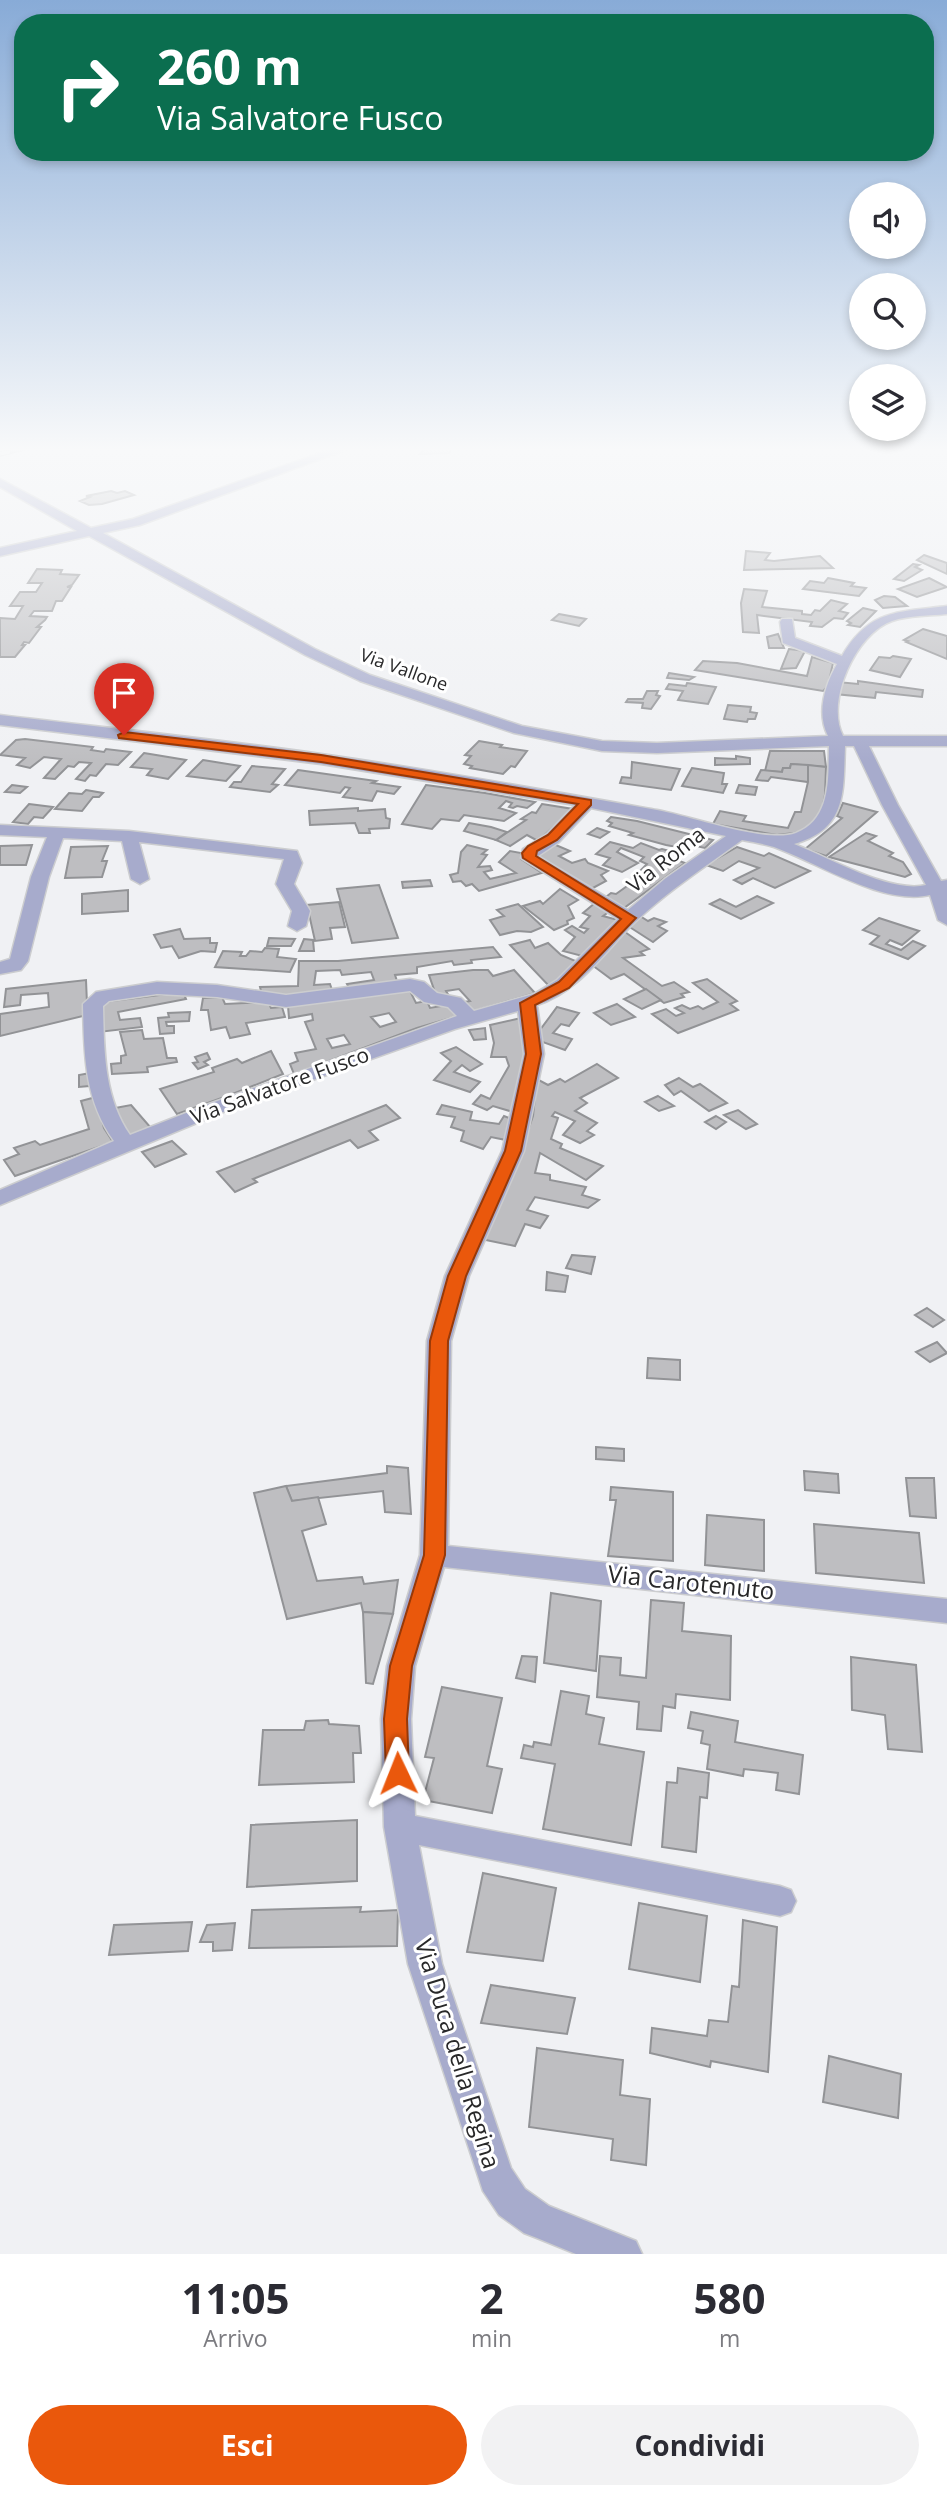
<!DOCTYPE html>
<html lang="it">
<style>
body{margin:0;font-family:"Open Sans",sans-serif;background:#f2f2f3;color:#2b2b33;height:100vh;display:flex;flex-direction:column;font-size:26px;white-space:nowrap}
*{box-sizing:border-box;margin:0}
p{font-size:23px;color:#7c7c81}
.icon{flex:none;width:38px;height:38px;fill:none;stroke:currentColor;stroke-width:2;stroke-linecap:round;stroke-linejoin:round}
.map{position:relative;height:2254px;overflow:hidden}
.side{display:flex;flex-direction:column;background:#fff;flex:1}
.side>*{flex:none}
.guide{position:absolute;left:14px;top:14px;width:920px;height:147px;border-radius:28px;box-shadow:0 4px 10px #0003;background:#0b6e4f;color:#fff;overflow:hidden}
.controls{position:absolute;left:849px;top:182px;display:grid;gap:14px}
.controls a{display:grid;place-items:center;width:77px;height:77px;border-radius:50%;background:#fff;box-shadow:0 4px 10px #0003;font-size:35px}
.pin{position:absolute;display:grid;place-items:center;width:60px;height:60px;color:#fff;margin:-72px -30px;border-radius:50% 50% 50% 0;rotate:-45deg;box-shadow:0 0 7px #0007}
.pin .icon{rotate:45deg}
.me{position:absolute;width:77px;margin:-38px;rotate:358deg;stroke-linejoin:round;filter:drop-shadow(0 0 5px #0008)}
.turn{display:flex;align-items:center;gap:24px;height:147px;padding:0 28px;font-size:32px}
.turn .icon{width:91px;height:91px;stroke-width:2.5}
.turn b{display:block;font-size:49px;line-height:60px}
.eta{display:flex;justify-content:space-evenly;align-items:center;height:119px;text-align:center}
.eta b{font-size:42px;font-weight:700;line-height:49px}
.action{display:flex;gap:14px;margin-top:auto;padding:14px 28px}
.action a{flex:1;height:80px;border-radius:42px;background:#ea580c;color:#fff;font-size:28px;font-weight:700;line-height:80px;text-align:center}
.action a+a{background:#f2f2f3;color:#2b2b33}
.map>svg:first-child{display:block}
.building{fill:#bebec1;stroke:#929396;stroke-width:2;fill-rule:evenodd}
.lines{fill:none;stroke-linecap:round;stroke-linejoin:round}
.minor-casing{stroke:#cccdcf;stroke-width:3}
.minor{fill:#a7abcc;fill-rule:evenodd}
.rail-casing{stroke:#6c6c6e;stroke-width:5}
.rail{stroke:#fff;stroke-width:3.5;stroke-dasharray:10;stroke-linecap:butt}
.route{fill:#ea580c;stroke:#983908;stroke-width:2}
.labels{text-anchor:middle;stroke-width:6;stroke-linejoin:round;paint-order:stroke}
.far-street-label{font-size:18px;fill:#282829;stroke:#fff}
.street-label{font-size:21px;fill:#282829;stroke:#fff}
.near-street-label{font-size:24px;fill:#282829;stroke:#fff}
</style>
<div class="map">
<svg width="947" height="2254" viewBox="0 0 947 2254">
<rect width="100%" height="100%" fill="#f0f1f4"/>
<g class="building">
<polygon points="428,446 454,446 449,453 420,454"/>
<polygon points="111,491 117,493 125,491 134,495 102,504 89,505 80,501 90,497 86,496"/>
<polygon points="746,551 770,553 765,560 774,561 820,556 833,568 744,570"/>
<polygon points="924,555 947,563 947,574 917,560"/>
<polygon points="913,564 919,565 915,567 922,570 904,581 894,579"/>
<polygon points="37,569 62,570 60,574 79,575 72,585 67,587 71,587 62,601 56,601 52,611 34,611 30,616 47,617 45,620 37,627 41,627 29,643 24,642 22,645 25,645 15,657 0,657 0,618 15,619 23,606 10,606 20,592 36,592 42,583 28,583"/>
<polygon points="828,578 854,583 851,586 866,588 859,596 803,589 810,581 824,583"/>
<polygon points="929,578 947,587 917,597 898,589"/>
<polygon points="744,589 767,591 762,607 802,611 802,614 811,615 815,610 820,611 831,600 847,604 839,611 848,613 843,619 834,618 822,627 810,626 812,622 757,615 759,633 743,632 741,603"/>
<polygon points="884,596 895,597 907,606 883,608 875,600"/>
<polygon points="863,608 876,611 860,627 848,625 851,623 847,621"/>
<polygon points="559,614 586,619 579,626 552,620"/>
<polygon points="923,629 947,636 947,659 906,642 908,641 904,640"/>
<polygon points="778,634 784,648 769,648 767,637"/>
<polygon points="789,649 805,651 796,668 781,669"/>
<polygon points="893,656 911,659 900,677 870,670 879,657 890,658"/>
<polygon points="812,657 833,663 828,686 823,691 695,670 703,661 737,663 807,676"/>
<polygon points="669,673 694,677 689,680 667,678"/>
<polygon points="858,681 923,690 922,697 876,692 875,698 835,694 838,682 858,684"/>
<polygon points="687,683 716,687 708,704 678,700 683,691 666,689 669,684 686,686"/>
<polygon points="647,691 658,691 656,695 660,696 651,709 642,708 643,703 626,702 628,699 643,699"/>
<polygon points="728,705 751,707 750,712 757,713 755,719 748,719 747,722 724,719"/>
<polygon points="25,739 93,747 91,750 104,752 106,749 131,752 118,765 106,764 96,776 90,775 85,781 76,779 91,763 79,762 74,767 68,766 55,779 44,778 61,759 44,757 30,768 17,765 25,758 0,755 16,740"/>
<polygon points="479,741 502,745 500,747 527,751 515,767 511,766 503,774 470,768 472,766 464,764 471,756 465,755"/>
<polygon points="770,751 824,751 826,767 791,764 790,768 783,768 782,772 765,771"/>
<polygon points="144,753 186,760 168,779 147,775 152,769 131,767"/>
<polygon points="736,756 750,758 750,764 715,765 715,758 736,759"/>
<polygon points="203,760 240,766 226,781 187,776"/>
<polygon points="632,762 680,769 671,790 620,783 622,777 631,778"/>
<polygon points="791,764 808,765 808,782 771,777 768,781 756,780 761,770 782,772 783,768 790,768"/>
<polygon points="808,765 826,767 825,795 821,815 802,832 777,835 713,824 720,811 746,816 743,821 788,828 795,812 801,812 808,782"/>
<polygon points="252,766 285,769 272,784 278,785 270,792 230,787 234,782 241,782"/>
<polygon points="692,768 724,773 722,784 727,784 723,793 682,786"/>
<polygon points="298,770 376,781 372,783 400,787 394,794 377,791 372,801 343,797 350,788 345,787 340,793 285,785"/>
<polygon points="12,785 27,787 20,793 5,792"/>
<polygon points="426,785 485,793 535,802 527,808 517,806 513,808 509,807 512,803 506,801 499,808 516,813 504,821 464,815 459,821 441,819 432,829 402,824"/>
<polygon points="739,785 757,787 755,795 736,793"/>
<polygon points="86,790 103,793 99,797 93,797 82,811 55,809 69,793 82,794"/>
<polygon points="843,803 877,812 826,856 805,849 842,818 837,816"/>
<polygon points="29,804 53,807 43,818 34,817 28,824 13,822"/>
<polygon points="542,804 573,809 538,841 527,835 510,846 496,840 526,820 521,819 532,812 536,813"/>
<polygon points="358,808 358,811 385,809 386,818 390,819 389,828 369,829 370,833 359,833 355,823 310,825 309,811"/>
<polygon points="611,817 637,821 713,840 705,848 696,846 692,850 666,845 629,835 633,833 609,826 612,823 607,821"/>
<polygon points="469,823 491,827 507,832 496,840 464,831"/>
<polygon points="597,828 609,832 600,838 588,834"/>
<polygon points="866,833 876,836 868,841 893,853 889,856 903,862 911,874 905,877 829,857"/>
<polygon points="610,842 633,848 641,843 659,850 662,849 674,852 666,856 685,863 624,908 606,897 611,893 616,894 641,876 645,872 641,870 647,864 640,861 644,857 621,848 617,852 638,863 622,872 603,865 610,858 596,854"/>
<polygon points="551,843 570,851 559,856 572,863 585,859 588,863 608,871 601,875 606,881 591,889 533,856"/>
<polygon points="32,845 26,865 0,865 0,846"/>
<polygon points="467,845 487,850 482,854 487,855 478,867 490,866 492,870 484,872 490,879 516,873 499,862 510,851 521,853 521,859 542,873 479,891 472,884 466,886 461,881 453,882 450,875 458,873 461,852"/>
<polygon points="108,846 102,861 107,861 102,877 65,878 71,847"/>
<polygon points="737,847 764,856 769,853 810,871 775,888 753,878 742,884 734,880 759,868 739,861 723,871 706,865"/>
<polygon points="430,880 432,886 403,888 402,882"/>
<polygon points="379,885 398,938 352,943 337,889"/>
<polygon points="560,889 578,900 568,906 574,918 567,921 568,924 554,930 523,906 540,901 543,904"/>
<polygon points="128,890 128,911 82,914 82,894"/>
<polygon points="757,896 773,903 741,919 710,904 720,899 736,907"/>
<polygon points="339,902 345,927 330,928 332,939 315,941 307,905"/>
<polygon points="595,903 610,911 603,916 618,920 586,957 563,951 575,937 565,930 572,926 584,933 588,929 580,927 590,916 583,913"/>
<polygon points="518,904 543,927 531,932 517,931 500,935 490,920 504,916 497,910"/>
<polygon points="640,916 648,921 654,918 666,922 658,926 667,931 653,942 628,926"/>
<polygon points="879,918 919,931 902,945 890,940 886,944 901,950 913,941 925,946 908,959 870,944 879,936 863,930"/>
<polygon points="180,929 184,939 210,938 210,943 217,943 215,952 201,951 179,958 172,946 161,948 154,935"/>
<polygon points="625,932 649,949 640,952 644,955 623,958 662,986 674,982 689,992 681,994 684,997 664,1003 624,974 611,979 592,965"/>
<polygon points="269,938 295,939 291,946 267,946"/>
<polygon points="304,939 313,940 314,951 299,951"/>
<polygon points="530,940 535,948 548,943 561,955 580,963 549,986 510,945"/>
<polygon points="493,947 501,957 471,960 472,963 454,965 452,961 417,967 417,973 395,975 398,984 351,991 347,984 374,980 371,972 342,975 340,970 316,971 314,985 330,984 333,993 303,997 275,995 261,991 260,987 298,986 299,961 338,961"/>
<polygon points="265,948 279,949 277,957 296,959 290,972 215,967 223,951 242,952 240,956 246,956 250,951 262,952"/>
<path d="M473 970H488L493 976 514 970 535 993 417 1028 294 1074 290 1064 298 1061 295 1053 316 1049 305 1022 313 1020 312 1014 289 1018 288 1006 409 989 416 1003 427 1001 430 1008 470 1001 459 989 446 991 449 996 437 998 429 975ZM389 1013 396 1022 380 1027 371 1017ZM344 1035 350 1044 332 1048 327 1039Z"/>
<polygon points="707,979 737,1001 730,1004 738,1010 678,1033 652,1014 666,1009 676,1016 684,1013 675,1008 682,1005 690,1009 698,1006 703,1009 718,1002 693,983"/>
<polygon points="86,980 87,1004 83,1005 83,1016 0,1036 0,1014 49,1007 48,993 21,995 20,1005 4,1007 6,989"/>
<polygon points="646,989 661,1000 642,1009 624,999"/>
<polygon points="183,992 186,999 118,1012 120,1020 140,1018 142,1027 99,1032 96,1003"/>
<polygon points="222,997 225,1004 268,1002 271,1008 282,1007 285,1017 246,1023 250,1034 230,1038 226,1027 211,1030 208,1010 201,1010 203,998"/>
<polygon points="617,1004 635,1017 611,1025 594,1013"/>
<polygon points="557,1007 579,1013 569,1026 561,1024 553,1033 572,1039 565,1050 537,1040 540,1030"/>
<polygon points="190,1012 189,1021 166,1022 167,1026 174,1026 174,1033 160,1034 158,1018 169,1017 168,1013"/>
<polygon points="521,1018 525,1057 513,1112 493,1106 487,1110 473,1104 481,1095 490,1099 509,1066 506,1057 491,1057 494,1043 490,1025"/>
<polygon points="485,1028 486,1039 474,1040 469,1030"/>
<polygon points="142,1030 144,1039 163,1038 167,1058 176,1058 177,1062 147,1067 148,1072 112,1074 111,1064 121,1063 121,1056 126,1055 120,1032"/>
<polygon points="456,1047 482,1064 470,1071 462,1065 454,1072 480,1082 470,1092 434,1080 451,1061 441,1053"/>
<polygon points="271,1051 283,1074 230,1095 177,1114 160,1089 214,1072 212,1068 237,1059 242,1063"/>
<polygon points="207,1053 210,1059 204,1062 208,1065 198,1069 193,1063 198,1062 195,1057"/>
<polygon points="597,1064 618,1078 580,1098 587,1103 575,1111 597,1123 587,1131 594,1135 580,1143 563,1135 575,1121 555,1112 552,1116 558,1118 551,1139 562,1144 560,1148 603,1166 586,1180 540,1153 535,1173 550,1175 550,1180 586,1187 582,1195 599,1200 588,1208 535,1197 527,1210 548,1216 540,1228 525,1224 515,1246 481,1239 522,1148 533,1116 537,1079 548,1085 560,1079 565,1082"/>
<polygon points="90,1073 89,1086 79,1087 79,1075"/>
<polygon points="679,1078 693,1087 700,1084 727,1103 709,1111 681,1091 674,1095 665,1085"/>
<polygon points="658,1096 674,1106 659,1111 645,1102"/>
<polygon points="96,1097 104,1128 113,1142 15,1176 4,1160 19,1154 14,1148 35,1141 40,1145 89,1129 81,1101"/>
<polygon points="131,1105 151,1128 128,1136 110,1109"/>
<polygon points="386,1105 400,1118 369,1131 378,1140 358,1148 350,1140 253,1179 257,1182 235,1192 217,1172"/>
<polygon points="442,1105 472,1112 470,1120 499,1124 504,1116 514,1120 506,1140 491,1137 483,1149 461,1141 464,1131 451,1127 455,1117 437,1114"/>
<polygon points="738,1110 757,1124 746,1129 724,1115"/>
<polygon points="716,1116 726,1122 716,1129 705,1122"/>
<polygon points="172,1141 186,1154 155,1167 142,1152"/>
<polygon points="572,1255 595,1257 591,1274 566,1268"/>
<polygon points="547,1272 568,1276 565,1292 546,1290"/>
<polygon points="927,1308 944,1320 933,1327 915,1315"/>
<polygon points="937,1342 947,1353 930,1362 916,1352"/>
<polygon points="648,1358 680,1360 680,1380 647,1378"/>
<polygon points="596,1447 624,1449 624,1461 596,1459"/>
<polygon points="387,1466 408,1468 411,1514 385,1512 383,1491 292,1501 286,1486 387,1473"/>
<polygon points="804,1471 838,1474 839,1493 805,1490"/>
<polygon points="906,1478 934,1478 936,1518 910,1516"/>
<polygon points="286,1486 292,1501 318,1497 326,1524 302,1531 317,1581 362,1577 364,1584 398,1580 393,1614 363,1612 361,1603 287,1619 254,1493"/>
<polygon points="611,1487 673,1492 673,1561 608,1556 616,1500 610,1500"/>
<polygon points="707,1515 764,1520 764,1571 705,1565"/>
<polygon points="814,1524 919,1533 924,1583 816,1573"/>
<polygon points="551,1593 601,1601 596,1671 544,1663"/>
<polygon points="651,1600 684,1603 682,1631 731,1636 730,1700 676,1694 675,1708 663,1706 661,1731 637,1729 639,1702 597,1697 600,1656 621,1658 620,1675 646,1678"/>
<polygon points="363,1612 393,1614 373,1684 366,1683"/>
<polygon points="522,1656 537,1657 535,1682 516,1678"/>
<polygon points="851,1657 916,1665 922,1752 888,1749 885,1715 852,1710"/>
<polygon points="442,1687 502,1698 487,1766 502,1769 492,1813 423,1800 434,1758 425,1757"/>
<polygon points="561,1691 589,1696 586,1714 604,1718 599,1744 644,1752 631,1845 543,1829 555,1764 521,1758 524,1745 533,1747 534,1742 551,1745"/>
<polygon points="691,1712 738,1721 735,1742 803,1755 799,1794 776,1790 778,1773 744,1769 743,1776 707,1769 710,1745 701,1743 703,1731 688,1728"/>
<polygon points="328,1720 329,1724 359,1726 361,1753 353,1753 354,1782 259,1785 263,1730 304,1730 306,1721"/>
<polygon points="678,1768 709,1773 707,1798 700,1797 696,1852 662,1847 667,1782 677,1783"/>
<polygon points="357,1820 357,1881 247,1887 251,1825"/>
<polygon points="483,1873 556,1888 543,1961 467,1952"/>
<polygon points="639,1903 707,1916 700,1982 629,1969"/>
<polygon points="361,1907 360,1912 398,1910 397,1946 249,1948 252,1910"/>
<polygon points="743,1920 777,1927 768,2072 711,2061 710,2067 650,2053 652,2028 707,2036 709,2020 728,2022 732,1986 739,1987"/>
<polygon points="192,1922 188,1951 109,1955 114,1925"/>
<polygon points="235,1923 232,1950 213,1951 213,1942 200,1942 207,1925"/>
<polygon points="491,1985 575,1998 567,2034 481,2023"/>
<polygon points="537,2048 623,2060 620,2095 650,2099 646,2165 611,2160 613,2139 529,2127"/>
<polygon points="829,2056 901,2074 898,2118 823,2102"/>
</g>
<g class="lines">
<defs>
<g id="minor">
<path d="M340 446H356L140 525 103 533 315 649 370 675 522 726 602 741 657 743 828 736C816 713 825 685 837 664L783 643 780 622 782 619H792L795 638 842 656C869 609 899 612 947 606V614C930 616 909 615 892 621 856 633 825 702 843 736H947V746H869L898 805 941 881 947 880V925L938 920 930 895C883 906 818 863 774 847 764 844 753 842 742 840 706 866 668 891 635 922 605 951 578 993 537 1005L544 1054 524 1151 469 1276 451 1341 448 1546 947 1599V1623L444 1567 415 1666 411 1719 415 1816 780 1886 791 1890 796 1901 791 1912 780 1916 419 1845 442 1964 511 2168 525 2189 549 2206 636 2241 642 2254H576L537 2238 524 2233 499 2215 483 2191 408 1964 384 1827 381 1719 387 1666 420 1555 427 1341 445 1276 502 1151 524 1054 518 1011 455 1029 223 1112 0 1205V1190L114 1141C84 1099 84 1054 83 1004L96 992 157 982 217 985 286 995 410 979 424 982 437 993 461 998 474 1011 534 994 557 980 618 919 521 858 523 849 547 834 575 805 321 764 0 725V715C107 728 215 739 321 754 434 770 545 790 657 810 691 816 766 844 796 833 832 819 828 777 829 746L657 753 602 751 514 733 360 681 305 655 89 536 0 556V548L77 531 0 487V479L91 528 133 519ZM845 746H854L882 805 926 885C891 894 828 857 794 844 848 829 843 791 845 746ZM591 808 726 836 666 878 628 910 538 856 559 842ZM410 991 424 1002 448 1007 457 1016 209 1104 130 1135C104 1098 104 1050 103 1006L109 1001 157 994 217 997 286 1007Z"/>
<polygon points="0,825 129,831 297,851 302,863 294,884 310,911 306,926 297,931 288,926 292,911 276,884 284,859 139,842 149,879 140,884 131,879 122,841 63,838 49,877 28,961 21,970 0,974 0,962 10,959 31,877 47,837 0,835"/>
</g>
</defs>
<use href="#minor" class="minor-casing"/>
<use href="#minor" class="minor"/>
<defs>
<polyline id="rail" points="0,454 33,446"/>
</defs>
<use href="#rail" class="rail-casing"/>
<use href="#rail" class="rail"/>
</g>
<linearGradient id="sky" x2="0" y2="1"><stop stop-color="#88abd7"/><stop offset="0.59" stop-color="#f8f9fa"/><stop offset="1" stop-color="#f8f9fa" stop-opacity="0"/></linearGradient>
<rect width="947" height="762" fill="url(#sky)"/>
<polygon class="route" points="124,732 321,755 591,800 591,805 557,840 537,851 536,856 636,918 569,988 535,1005 541,1054 521,1151 466,1276 448,1341 445,1555 412,1666 407,1719 409,1773 406,1780 398,1783 390,1780 386,1773 384,1719 390,1666 424,1555 430,1341 448,1276 505,1151 526,1054 520,1003 559,982 621,919 523,858 522,853 528,846 548,835 578,804 321,762 119,738 118,735"/>
<g class="labels">
<g class="far-street-label">
<text transform="translate(404 670) rotate(20)" y="6">Via Vallone</text>
</g>
<g class="street-label">
<text transform="translate(666 860) rotate(-38)" y="7">Via Roma</text>
<text transform="translate(280 1086) rotate(-20)" y="7">Via Salvatore Fusco</text>
</g>
<g class="near-street-label">
<text transform="translate(691 1583) rotate(6)" y="8">Via Carotenuto</text>
<text transform="translate(457 2054) rotate(73)" y="8">Via Duca della Regina</text>
</g>
</g>
</svg>
<div class="controls">
<a><svg class="icon" aria-label="sound" viewBox="0 0 24 24"><path d="M4 9h4l5-4v14l-5-4H4zM17 9q2 3 0 6"/></svg></a>
<a><svg class="icon" aria-label="search" viewBox="0 0 24 24"><circle cx="10" cy="10" r="6"/><path d="M15 15l6 6"/></svg></a>
<a><svg class="icon" aria-label="layers" viewBox="0 0 24 24"><path d="M12 4l9 5-9 5-9-5zM3 14l9 5 9-5"/></svg></a>
</div>
<div class="pin" style="left:124px;top:735px;background:#d93025"><svg class="icon" aria-label="arrive" viewBox="0 0 24 24"><path d="M6 21V4h12l-3 4 3 4H6"/></svg></div>
<svg class="me" style="left:398px;top:1773px" viewBox="-20 -20 40 40"><path d="M0-17L14 15 0 8-14 15z" fill="#ea580c" stroke="#fff" stroke-width="4"/></svg>
<div class="guide">
<div class="turn"><svg class="icon" aria-label="right" viewBox="0 0 24 24"><path d="M7 20v-9h11M14 6l5 5-5 5"/></svg><div><b>260 m</b>Via Salvatore Fusco</div></div>
</div>
</div>
<section class="side">
<div class="eta">
<div><b>11:05</b><p>Arrivo</p></div>
<div><b>2</b><p>min</p></div>
<div><b>580</b><p>m</p></div>
</div>
<div class="action"><a>Esci</a><a>Condividi</a></div>
</section>
